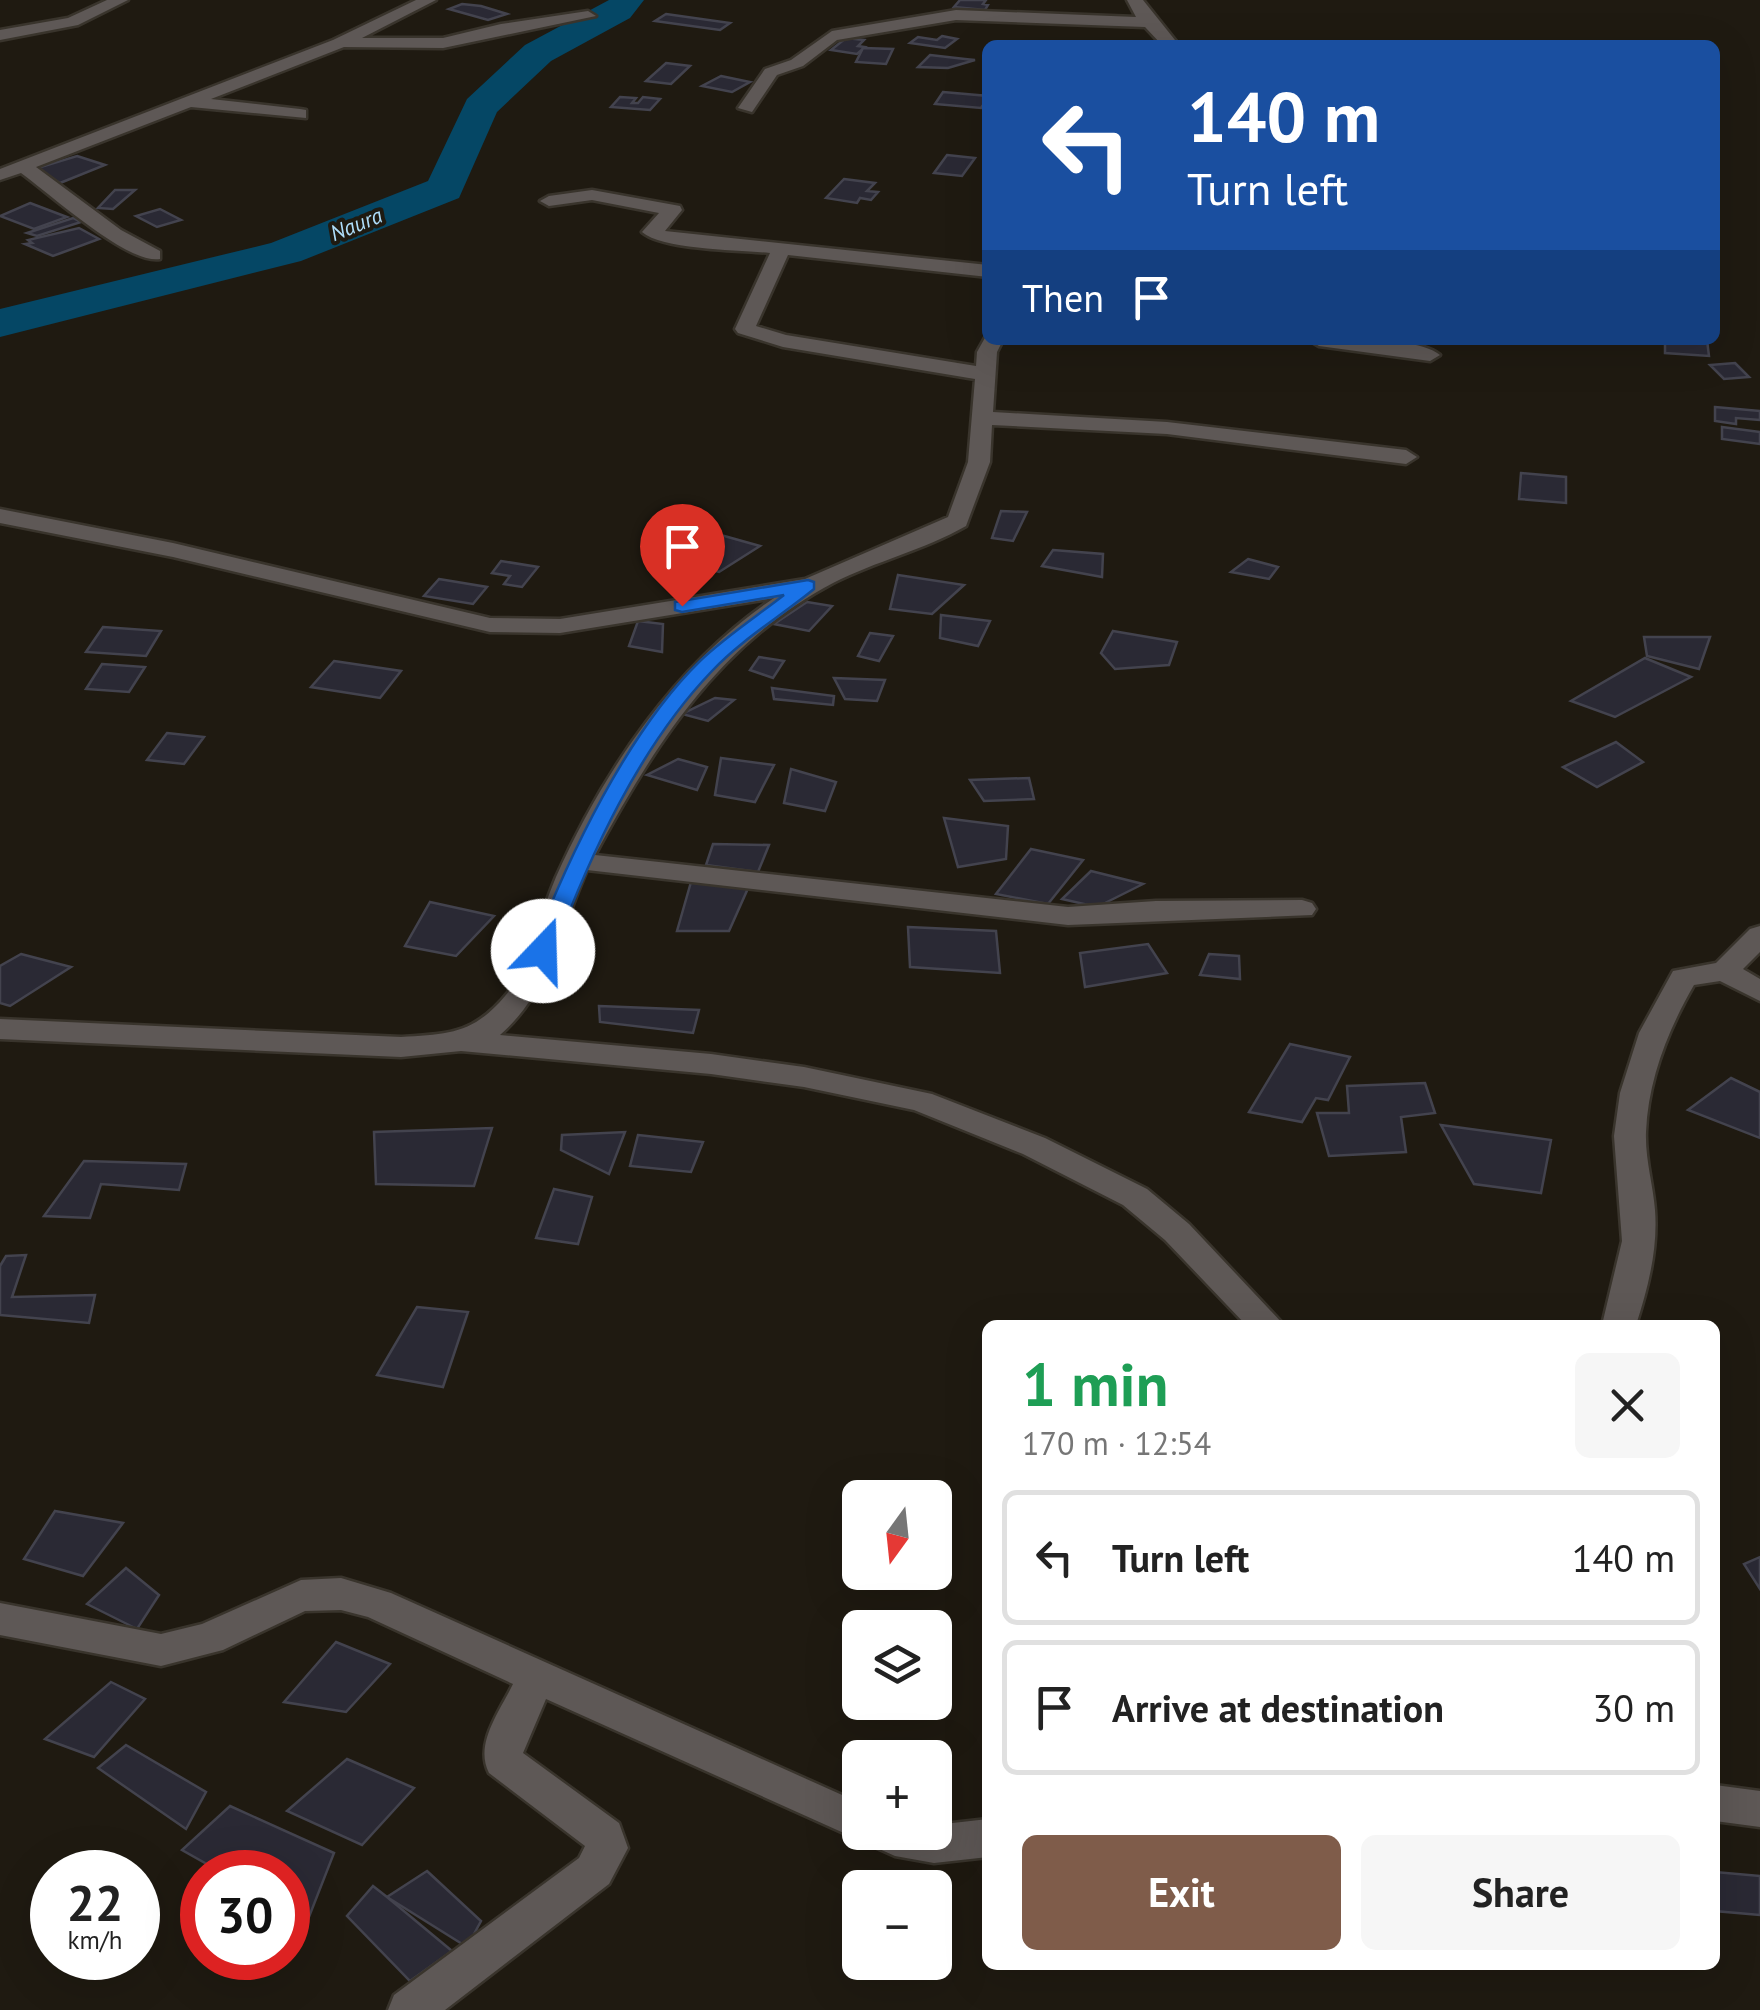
<!DOCTYPE html>
<meta charset="utf-8">
<style>
body{margin:0;font-family:"PT Sans",sans-serif;background:#f6f6f6;color:#222;height:100vh;display:flex;flex-direction:column;font-size:38px;white-space:nowrap}
*{box-sizing:border-box;margin:0}
p{font-size:32px;color:#767676}
.icon{flex:none;width:55px;height:55px;fill:none;stroke:currentColor;stroke-width:2;stroke-linecap:round;stroke-linejoin:round}
.map{position:relative;flex:1;overflow:hidden}
.sheet{position:absolute;left:982px;top:1320px;width:738px;height:650px;display:flex;flex-direction:column;background:#fff;border-radius:15px;box-shadow:0 10px 40px #0002}
.sheet>*{flex:none}
.top-card{position:absolute;left:982px;top:40px;width:738px;height:305px;border-radius:15px;box-shadow:0 10px 40px #0002;background:#1a4fa0;color:#fff;overflow:hidden}
.needle{width:65px;rotate:195deg}
.fabs{position:absolute;left:842px;top:1480px;display:grid;gap:20px}
.fabs a{display:grid;place-items:center;width:110px;height:110px;border-radius:15px;background:#fff;box-shadow:0 10px 40px #0002;font-size:50px}
.speed{position:absolute;left:30px;top:1850px;display:flex;gap:20px;font-size:50px;font-weight:700;text-align:center}
.speed>*{display:grid;place-content:center;width:130px;height:130px;border-radius:50%;background:#fff;box-shadow:0 10px 40px #0002;line-height:1}
.speed small{font-size:25px;font-weight:400}
.speed .limit{border:15px solid #d22;background:#fff;color:#111}
.pin{position:absolute;display:grid;place-items:center;width:85px;height:85px;color:#fff;margin:-102px -42px;border-radius:50% 50% 50% 0;rotate:-45deg;box-shadow:0 0 10px #0007}
.pin .icon{rotate:45deg}
.me{position:absolute;width:110px;margin:-55px;rotate:21deg;stroke-linejoin:round;filter:drop-shadow(0 0 8px #0008)}
.turn{display:flex;align-items:center;gap:35px;height:210px;padding:0 40px;font-size:45px}
.turn .icon{width:130px;height:130px;stroke-width:2.5}
.turn b{display:block;font-size:70px;line-height:85px}
.then{display:flex;align-items:center;height:95px;padding:0 40px;background:#0003;gap:20px;font-size:38px}
.round{display:grid;place-items:center;flex:none;width:105px;height:105px;border-radius:15px;background:#f6f6f6}
.overview{display:flex;align-items:center;justify-content:space-between;height:170px;padding:0 40px}
h1{font-size:60px;font-weight:700;line-height:75px;color:#1e9e55}
.cta{display:flex;gap:20px;margin-top:auto;padding:20px 40px}
.cta a{flex:1;height:115px;border-radius:15px;background:#7f5c4a;color:#fff;font-size:40px;font-weight:700;line-height:115px;text-align:center}
.cta a+a{background:#f6f6f6;color:#222}
ul{padding:0;list-style:none}
li{display:flex;align-items:center;gap:30px;height:135px;margin:0 20px 15px;padding:0 20px;border:5px solid #e0e0e0;border-radius:15px}
li div{flex:1}
li b{display:block;font-size:38px}
li em{font-style:normal}
.map>svg:first-child{display:block}
.lines{fill:none;stroke-linecap:round;stroke-linejoin:round}
.river{fill:#054765;fill-rule:evenodd}
.building{fill:#2a2934;stroke:#43434e;stroke-width:2.5}
.minor-casing{stroke:#39342c;stroke-width:5}
.minor{fill:#5e5856;fill-rule:evenodd}
.route{fill:#1a73e8;stroke:#114b97;stroke-width:2.5}
.labels{text-anchor:middle;stroke-width:8;stroke-linejoin:round;paint-order:stroke}
.far-water-label{font-size:22px;font-style:italic;fill:#afdefb;stroke:#1f1a11}
</style>
<div class="map">
<svg width="1760" height="2010" viewBox="0 0 1760 2010">
<rect width="100%" height="100%" fill="#1f1a11"/>
<g class="lines">
<polygon class="river" points="609,0 644,0 630,18 551,61 497,112 459,198 301,261 0,337 0,309 271,243 428,181 467,99 525,45"/>
</g>
<g class="building">
<polygon points="960,0 986,0 983,4 988,5 985,10 954,7"/>
<polygon points="462,4 481,6 507,14 488,20 449,9"/>
<polygon points="666,14 730,23 720,30 655,21"/>
<polygon points="942,36 957,39 945,48 910,43 918,37 937,40"/>
<polygon points="846,38 864,40 858,46 865,47 857,54 831,50"/>
<polygon points="863,48 893,49 886,64 856,62"/>
<polygon points="930,55 965,59 975,60 948,68 918,67"/>
<polygon points="666,63 690,66 671,84 646,81"/>
<polygon points="721,76 750,82 732,92 702,86"/>
<polygon points="943,92 988,96 988,98 981,108 935,104"/>
<polygon points="620,97 636,98 632,103 638,103 643,97 660,99 650,110 611,107"/>
<polygon points="947,155 975,158 962,176 934,173"/>
<polygon points="77,156 105,165 60,183 34,169"/>
<polygon points="844,179 875,183 867,191 878,192 871,200 860,198 857,203 826,198"/>
<polygon points="115,190 135,190 113,209 98,208"/>
<polygon points="30,203 67,217 34,229 0,216"/>
<polygon points="160,209 181,220 157,227 136,216"/>
<polygon points="73,218 81,222 37,236 27,233"/>
<polygon points="79,228 99,239 53,256 25,244 32,243 28,240"/>
<polygon points="1665,340 1707,340 1709,356 1665,353"/>
<polygon points="1735,363 1749,377 1724,379 1710,365"/>
<polygon points="1715,407 1760,411 1760,420 1736,418 1736,424 1715,421"/>
<polygon points="1722,427 1760,432 1760,444 1722,439"/>
<polygon points="1521,473 1566,477 1566,503 1519,499"/>
<polygon points="1001,511 1027,512 1013,541 992,538"/>
<polygon points="710,532 760,546 719,572 669,559"/>
<polygon points="1053,550 1103,554 1102,577 1042,566"/>
<polygon points="1248,559 1278,567 1269,579 1231,572"/>
<polygon points="501,561 538,567 522,587 504,584 510,576 492,573"/>
<polygon points="898,575 964,585 932,614 890,609"/>
<polygon points="439,579 487,587 473,604 424,596"/>
<polygon points="807,602 832,606 809,631 774,624"/>
<polygon points="941,615 990,621 978,646 940,638"/>
<polygon points="638,621 663,624 662,652 629,646"/>
<polygon points="103,627 161,631 146,656 86,652"/>
<polygon points="1113,631 1177,642 1169,665 1115,669 1101,653"/>
<polygon points="870,633 893,636 879,661 858,656"/>
<polygon points="1644,637 1710,637 1699,669 1647,656"/>
<polygon points="759,657 784,661 773,678 750,670"/>
<polygon points="1645,658 1691,677 1615,717 1571,701"/>
<polygon points="334,661 401,671 380,698 311,687"/>
<polygon points="102,664 145,667 129,692 86,689"/>
<polygon points="834,678 885,680 877,701 845,699"/>
<polygon points="772,688 834,696 833,705 774,699"/>
<polygon points="715,698 734,700 708,721 682,714"/>
<polygon points="167,733 204,737 184,764 147,760"/>
<polygon points="1616,742 1643,762 1597,787 1563,767"/>
<polygon points="721,758 774,765 755,802 715,795"/>
<polygon points="678,759 707,767 697,790 647,775"/>
<polygon points="791,769 836,782 825,811 784,803"/>
<polygon points="1029,778 1034,799 984,801 970,780"/>
<polygon points="944,818 1008,826 1006,859 958,867"/>
<polygon points="713,844 769,845 758,872 706,865"/>
<polygon points="1031,849 1083,860 1048,904 996,894"/>
<polygon points="1091,871 1143,884 1097,907 1062,899"/>
<polygon points="691,882 749,886 729,931 677,931"/>
<polygon points="430,902 494,916 456,956 405,946"/>
<polygon points="908,927 996,931 1000,973 910,967"/>
<polygon points="1148,944 1167,973 1085,987 1080,953"/>
<polygon points="21,954 71,967 10,1006 0,1003 0,966"/>
<polygon points="1209,954 1239,956 1240,979 1200,975"/>
<polygon points="599,1006 699,1010 693,1033 600,1022"/>
<polygon points="1290,1044 1350,1057 1328,1100 1316,1098 1302,1122 1249,1112"/>
<polygon points="1731,1078 1760,1092 1760,1138 1688,1110"/>
<polygon points="1425,1083 1435,1113 1401,1117 1406,1152 1329,1156 1317,1113 1349,1113 1347,1086"/>
<polygon points="1441,1125 1551,1140 1541,1193 1474,1184"/>
<polygon points="492,1128 474,1186 376,1184 374,1132"/>
<polygon points="625,1132 609,1174 561,1150 562,1135"/>
<polygon points="638,1135 703,1142 691,1172 630,1166"/>
<polygon points="84,1161 186,1164 179,1190 101,1184 90,1218 44,1216"/>
<polygon points="554,1189 592,1197 578,1244 536,1238"/>
<polygon points="26,1255 12,1297 95,1295 89,1323 0,1315 0,1266 6,1256"/>
<polygon points="417,1307 468,1312 443,1387 377,1375"/>
<polygon points="55,1511 123,1523 83,1576 24,1559"/>
<polygon points="1760,1557 1760,1589 1744,1564"/>
<polygon points="126,1568 159,1595 137,1629 87,1604"/>
<polygon points="336,1642 390,1664 346,1712 284,1702"/>
<polygon points="111,1682 145,1699 94,1757 45,1739"/>
<polygon points="126,1745 206,1792 186,1829 98,1768"/>
<polygon points="347,1759 414,1788 362,1845 287,1811"/>
<polygon points="230,1806 334,1853 307,1922 288,1911 288,1872 221,1872 182,1850"/>
<polygon points="427,1871 481,1921 467,1947 387,1897"/>
<polygon points="1715,1872 1760,1876 1760,1915 1715,1911"/>
<polygon points="373,1886 387,1897 452,1951 410,1981 347,1916"/>
</g>
<g class="lines">
<defs>
<g id="minor">
<polygon points="107,0 128,0 78,25 0,40 0,30 68,18"/>
<path d="M416 0H436L362 38H443L501 24 588 11 596 16 443 48 344 47 211 99 300 109 306 110V118L191 107 36 167 121 230 160 251V259C128 265 49 193 21 173L0 180V169L333 40Z"/>
<polygon points="1127,0 1143,0 1179,45 1162,45 1145,27 956,20 837,40 803,66 777,75 752,112 738,108 765,69 791,60 832,31 956,10 1136,17"/>
<path d="M592 190 680 206 682 210 665 231 988 265V277L788 255 756 326 786 335 976 366 977 352 986 336 988 340H1003L997 352 993 412 1167 422 1406 450 1417 457 1406 464 1167 434 992 425 990 462 966 526C924 550 876 561 833 583 718 644 655 744 595 855L1068 907 1156 901 1302 900 1312 903 1316 909 1312 915 1068 925 587 870C560 930 551 990 500 1035L711 1054 804 1067 932 1094 1045 1138 1147 1189 1189 1224 1284 1325H1246L1165 1240 1123 1205 1023 1154 914 1110 804 1087 711 1074 461 1051 401 1057 0 1039V1019L401 1037C453 1034 476 1033 510 990 530 954 540 915 556 877 604 770 676 664 774 598L560 633 490 632 173 557 0 523V509L173 543 490 618 560 619 805 579 948 517 968 462 975 379 783 347 738 333 735 329 770 253C740 250 663 250 642 232L659 213 592 200 549 206 540 201 549 196Z"/>
<path d="M1309 340C1339 340 1418 336 1440 355L1430 361 1319 346Z"/>
<path d="M1760 926V952L1743 969 1760 979V1001L1720 981 1694 985C1668 1030 1648 1080 1646 1132 1645 1159 1653 1184 1655 1210 1658 1249 1648 1288 1636 1325H1602L1622 1241 1614 1136 1620 1093 1639 1033 1673 971 1716 963 1750 929Z"/>
<path d="M341 1578 391 1593 860 1803V1832H935V1825L988 1819V1857L934 1863 895 1856 546 1699 523 1753 619 1823 628 1848 609 1884 445 2010H388L394 1995 579 1858 585 1846 489 1773C474 1744 500 1711 513 1684L368 1617 341 1610 305 1611 223 1650 161 1666 0 1635V1603L161 1634 202 1624 301 1580Z"/>
<polygon points="1715,1785 1760,1791 1760,1827 1715,1821"/>
</g>
</defs>
<use href="#minor" class="minor-casing"/>
<use href="#minor" class="minor"/>
</g>
<path class="route" d="M808 580 814 582V589C781 616 741 640 712 671 639 747 590 855 554 951L543 958 535 956 532 951C568 858 627 732 700 661 725 637 757 616 784 595L682 612 675 610V602Z"/>
<g class="labels">
<g class="far-water-label">
<text transform="translate(356 224) rotate(-22)" y="8">Naura</text>
</g>
</g>
</svg>
<div class="fabs">
<a><svg class="needle" viewBox="-14 -14 28 28"><path d="M0-13l5 13h-10z" fill="#e53935"/><path d="M0 13l5-13h-10z" fill="#767676"/></svg></a>
<a><svg class="icon" aria-label="layers" viewBox="0 0 24 24"><path d="M12 4l9 5-9 5-9-5zM3 14l9 5 9-5"/></svg></a>
<a>+</a>
<a>−</a>
</div>
<div class="speed"><div>22<small>km/h</small></div><div class="limit">30</div></div>
<div class="pin" style="left:682px;top:606px;background:#d93025"><svg class="icon" aria-label="arrive" viewBox="0 0 24 24"><path d="M6 21V4h12l-3 4 3 4H6"/></svg></div>
<svg class="me" style="left:543px;top:951px" viewBox="-20 -20 40 40"><circle r="19" fill="#fff"/><path d="M0-13L10 11 0 6-10 11z" fill="#1a73e8"/></svg>
<div class="top-card">
<div class="turn"><svg class="icon" aria-label="left" viewBox="0 0 24 24"><path d="M17 20v-9H6M10 6l-5 5 5 5"/></svg><div><b>140 m</b>Turn left</div></div>
<div class="then">Then<svg class="icon" aria-label="arrive" viewBox="0 0 24 24"><path d="M6 21V4h12l-3 4 3 4H6"/></svg></div>
</div>
<section class="sheet">
<div class="overview"><div><h1>1 min</h1><p>170 m · 12:54</p></div><a class="round"><svg class="icon" aria-label="close" viewBox="0 0 24 24"><path d="M6 6l12 12M18 6L6 18"/></svg></a></div>
<ul>
<li><svg class="icon" aria-label="left" viewBox="0 0 24 24"><path d="M17 20v-9H6M10 6l-5 5 5 5"/></svg><div><b>Turn left</b></div><em>140 m</em></li>
<li><svg class="icon" aria-label="arrive" viewBox="0 0 24 24"><path d="M6 21V4h12l-3 4 3 4H6"/></svg><div><b>Arrive at destination</b></div><em>30 m</em></li>
</ul>
<div class="cta"><a>Exit</a><a>Share</a></div>
</section>
</div>
